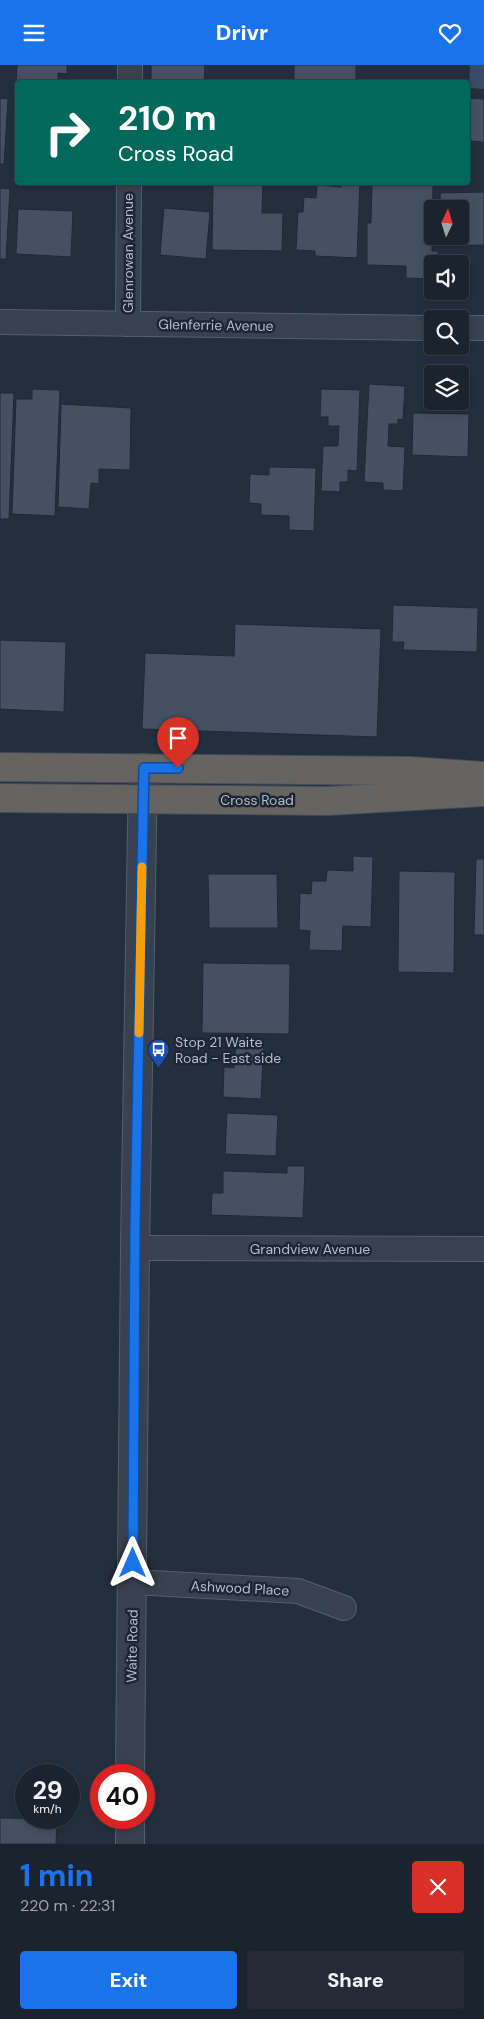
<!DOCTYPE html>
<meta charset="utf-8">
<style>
body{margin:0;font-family:"DM Sans",sans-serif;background:#242b36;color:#f1f3f6;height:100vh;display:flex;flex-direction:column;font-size:19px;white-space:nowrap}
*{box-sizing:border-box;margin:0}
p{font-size:16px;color:#a0a4aa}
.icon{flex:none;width:28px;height:28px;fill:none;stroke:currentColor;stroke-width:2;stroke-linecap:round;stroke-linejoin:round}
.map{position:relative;height:1779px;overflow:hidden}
.sheet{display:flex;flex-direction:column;background:#1b232e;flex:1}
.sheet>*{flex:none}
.banner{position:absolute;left:15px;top:15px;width:455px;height:105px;border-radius:5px;box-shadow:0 2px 8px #0003,0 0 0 1px #39404a;background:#00695c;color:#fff;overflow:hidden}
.needle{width:32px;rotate:4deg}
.fabs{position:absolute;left:424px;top:135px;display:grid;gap:10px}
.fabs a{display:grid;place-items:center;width:45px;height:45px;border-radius:5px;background:#1b232e;box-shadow:0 2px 8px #0003,0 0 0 1px #39404a;font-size:25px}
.speed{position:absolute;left:15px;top:1699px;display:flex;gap:10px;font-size:25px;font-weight:700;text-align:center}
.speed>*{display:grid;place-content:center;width:65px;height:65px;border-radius:50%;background:#1b232e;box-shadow:0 2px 8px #0003,0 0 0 1px #39404a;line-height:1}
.speed small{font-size:12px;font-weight:400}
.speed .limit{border:8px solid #d22;background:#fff;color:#111}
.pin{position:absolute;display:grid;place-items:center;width:42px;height:42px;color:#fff;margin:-51px -21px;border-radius:50% 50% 50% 0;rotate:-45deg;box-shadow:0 0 5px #0007}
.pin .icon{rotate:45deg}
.me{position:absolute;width:55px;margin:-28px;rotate:0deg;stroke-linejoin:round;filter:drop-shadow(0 0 4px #0008)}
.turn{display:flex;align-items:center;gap:18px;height:105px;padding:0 20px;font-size:22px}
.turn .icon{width:65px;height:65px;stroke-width:2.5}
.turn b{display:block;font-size:35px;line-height:42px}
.round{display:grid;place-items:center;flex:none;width:52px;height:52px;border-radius:5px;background:#242b36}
.head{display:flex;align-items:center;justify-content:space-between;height:85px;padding:0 20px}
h1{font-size:30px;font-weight:800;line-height:38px;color:#1a73e8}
.primary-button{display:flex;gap:10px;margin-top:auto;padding:10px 20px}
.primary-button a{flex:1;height:58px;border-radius:5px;background:#1a73e8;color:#fff;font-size:20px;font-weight:800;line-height:58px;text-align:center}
.primary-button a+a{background:#242b36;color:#f1f3f6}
header{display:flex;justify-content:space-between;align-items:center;height:65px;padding:0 20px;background:#1a73e8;color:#fff;font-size:22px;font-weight:800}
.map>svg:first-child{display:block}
.water{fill:#394c67}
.building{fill:#455162;stroke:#1f2835}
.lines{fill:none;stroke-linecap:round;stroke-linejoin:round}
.minor-casing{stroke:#565f6c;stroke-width:26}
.tertiary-casing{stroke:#565f6c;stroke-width:30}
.trunk-casing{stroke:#434c59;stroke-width:30}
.minor{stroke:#38414e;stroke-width:24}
.tertiary{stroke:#38414e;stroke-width:28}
.trunk{stroke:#656462;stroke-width:28}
.route-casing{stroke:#114b97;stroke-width:12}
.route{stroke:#1a73e8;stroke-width:9}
.slow{stroke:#f59e0b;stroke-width:9}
.labels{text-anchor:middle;stroke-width:5;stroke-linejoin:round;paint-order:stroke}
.street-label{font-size:14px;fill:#b4bcc9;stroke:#1d2633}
.poi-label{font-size:14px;fill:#b4bcc9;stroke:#1d2633;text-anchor:start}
</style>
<header><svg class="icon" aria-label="menu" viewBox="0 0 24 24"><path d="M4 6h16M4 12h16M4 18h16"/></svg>Drivr<svg class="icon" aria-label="heart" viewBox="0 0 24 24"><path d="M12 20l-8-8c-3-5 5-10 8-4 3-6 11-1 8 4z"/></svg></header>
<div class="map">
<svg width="484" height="1779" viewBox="0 0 484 1779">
<rect width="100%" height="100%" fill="#242f3e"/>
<polygon class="water" points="470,0 484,0 484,24 469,23"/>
<g class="building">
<polygon points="17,0 67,0 67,9 58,8 58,16 16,16"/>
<polygon points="151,0 205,0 204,18 151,18"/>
<rect x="294" y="0" width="62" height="18"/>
<polygon points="0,33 8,34 4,99 0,99"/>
<polygon points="470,33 484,34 484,77 468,76"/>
<polygon points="213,118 263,118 262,148 283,148 282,186 212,185"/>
<polygon points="341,118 360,118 357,193 315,191 315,186 296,185 298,147 303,147 304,132 316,133 317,120 341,122"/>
<polygon points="372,118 433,118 432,186 438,186 438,199 432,199 432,214 406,213 406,201 367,200 367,158 371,158"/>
<polygon points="0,123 10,124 6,194 0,194"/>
<polygon points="484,127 484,180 442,181 441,171 460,171 460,144 441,144 440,128"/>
<polygon points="164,143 210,147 206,194 160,190"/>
<polygon points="18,144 73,146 71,192 16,189"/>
<polygon points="369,319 405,321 403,355 398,354 398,359 389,359 388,381 405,382 403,426 383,425 383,418 364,417"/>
<polygon points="32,324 60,325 55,451 12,449 16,334 32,334"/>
<polygon points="321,324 360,325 357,406 348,405 348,417 340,417 340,427 321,426 323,381 338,381 339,361 328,361 328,352 320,352"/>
<polygon points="0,328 14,328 9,454 0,454"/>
<polygon points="61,339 131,343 130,405 99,404 99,419 91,418 89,444 58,442"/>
<polygon points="413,348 469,349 468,392 412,390"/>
<polygon points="269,402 316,403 314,466 289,465 289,451 261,450 261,439 249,438 250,409 269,410"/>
<polygon points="393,540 478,543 477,587 403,585 404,577 392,577"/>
<polygon points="235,559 381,564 377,672 142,664 145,588 234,591"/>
<polygon points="0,575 66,577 64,647 0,644"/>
<polygon points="353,791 373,792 371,862 343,861 342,886 309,885 310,866 299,865 300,828 311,829 312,816 326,816 327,805 353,806"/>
<polygon points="476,794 484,794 484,870 474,870"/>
<polygon points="399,806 455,807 454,908 398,907"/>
<polygon points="208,809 277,809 278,863 209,863"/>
<polygon points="203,898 290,899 289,969 202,968"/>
<polygon points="236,977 264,978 261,1034 223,1032 224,1002 234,1003"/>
<polygon points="227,1048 278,1050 276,1091 225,1089"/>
<polygon points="287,1101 305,1101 303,1153 211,1150 212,1128 223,1128 223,1106 287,1108"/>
<polygon points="0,1753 57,1754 56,1779 0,1779"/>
</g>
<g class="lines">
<defs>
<g id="minor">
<polyline points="130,18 130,0"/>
<polyline points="0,257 432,263"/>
<polyline points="128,259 129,118"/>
<polyline points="460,263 484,263"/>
<polyline points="135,1183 484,1184"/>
<polyline points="133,1517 298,1526 344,1543"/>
</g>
<g id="tertiary">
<polyline points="130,1710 135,1183 143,703"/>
<polyline points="130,1779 130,1752"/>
</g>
<g id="trunk">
<polyline points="0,702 410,706 484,711"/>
<polyline points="0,733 328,736 484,727"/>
</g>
</defs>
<use href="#minor" class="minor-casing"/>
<use href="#tertiary" class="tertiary-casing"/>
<use href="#trunk" class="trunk-casing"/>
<use href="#minor" class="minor"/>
<use href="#tertiary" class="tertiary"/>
<use href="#trunk" class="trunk"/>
</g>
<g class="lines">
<defs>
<polyline id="route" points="133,1498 135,1164 144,703 178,703"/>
</defs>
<use href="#route" class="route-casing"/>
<use href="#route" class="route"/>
<polyline class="slow" points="139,968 142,802"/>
</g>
<defs>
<symbol id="bus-pin" viewBox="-11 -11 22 30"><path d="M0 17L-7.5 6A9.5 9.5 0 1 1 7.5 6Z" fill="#1a4fb4" stroke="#1d2633"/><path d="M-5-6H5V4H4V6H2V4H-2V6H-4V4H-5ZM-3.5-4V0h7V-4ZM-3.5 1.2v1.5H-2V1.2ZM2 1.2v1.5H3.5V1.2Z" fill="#fff"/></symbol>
</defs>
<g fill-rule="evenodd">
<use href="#bus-pin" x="146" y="972" width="25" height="34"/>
</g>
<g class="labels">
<g class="street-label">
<text transform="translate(128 188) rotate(-90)" y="5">Glenrowan Avenue</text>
<text transform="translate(216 260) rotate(1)" y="5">Glenferrie Avenue</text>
<text x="257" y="740">Cross Road</text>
<text x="310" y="1189">Grandview Avenue</text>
<text transform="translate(240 1523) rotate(3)" y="5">Ashwood Place</text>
<text transform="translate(132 1581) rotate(-89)" y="5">Waite Road</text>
</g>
<g class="poi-label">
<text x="175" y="982">Stop 21 Waite<tspan x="175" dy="16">Road - East side</tspan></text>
</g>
</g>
</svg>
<div class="fabs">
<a><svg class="needle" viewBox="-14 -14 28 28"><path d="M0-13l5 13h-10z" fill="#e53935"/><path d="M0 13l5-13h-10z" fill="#a0a4aa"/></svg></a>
<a><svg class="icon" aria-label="sound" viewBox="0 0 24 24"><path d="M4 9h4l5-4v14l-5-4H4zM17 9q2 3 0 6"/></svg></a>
<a><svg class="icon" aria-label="search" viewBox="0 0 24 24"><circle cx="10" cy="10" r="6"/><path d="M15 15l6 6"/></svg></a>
<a><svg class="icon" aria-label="layers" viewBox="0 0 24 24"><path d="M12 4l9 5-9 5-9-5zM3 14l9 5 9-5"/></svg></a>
</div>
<div class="speed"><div>29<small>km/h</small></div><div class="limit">40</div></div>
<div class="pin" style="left:178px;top:703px;background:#d93025"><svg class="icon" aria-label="arrive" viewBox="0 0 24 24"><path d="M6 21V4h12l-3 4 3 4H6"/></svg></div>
<svg class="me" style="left:133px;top:1498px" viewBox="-20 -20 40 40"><path d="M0-17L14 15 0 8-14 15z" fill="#1a73e8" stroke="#fff" stroke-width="4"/></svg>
<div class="banner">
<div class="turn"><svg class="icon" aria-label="right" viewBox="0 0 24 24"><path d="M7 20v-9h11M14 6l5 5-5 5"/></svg><div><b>210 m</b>Cross Road</div></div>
</div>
</div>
<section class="sheet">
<div class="head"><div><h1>1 min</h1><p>220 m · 22:31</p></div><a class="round" style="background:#d93025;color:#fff"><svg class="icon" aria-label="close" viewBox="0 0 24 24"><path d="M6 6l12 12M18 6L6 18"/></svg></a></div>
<div class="primary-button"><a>Exit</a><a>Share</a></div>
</section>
